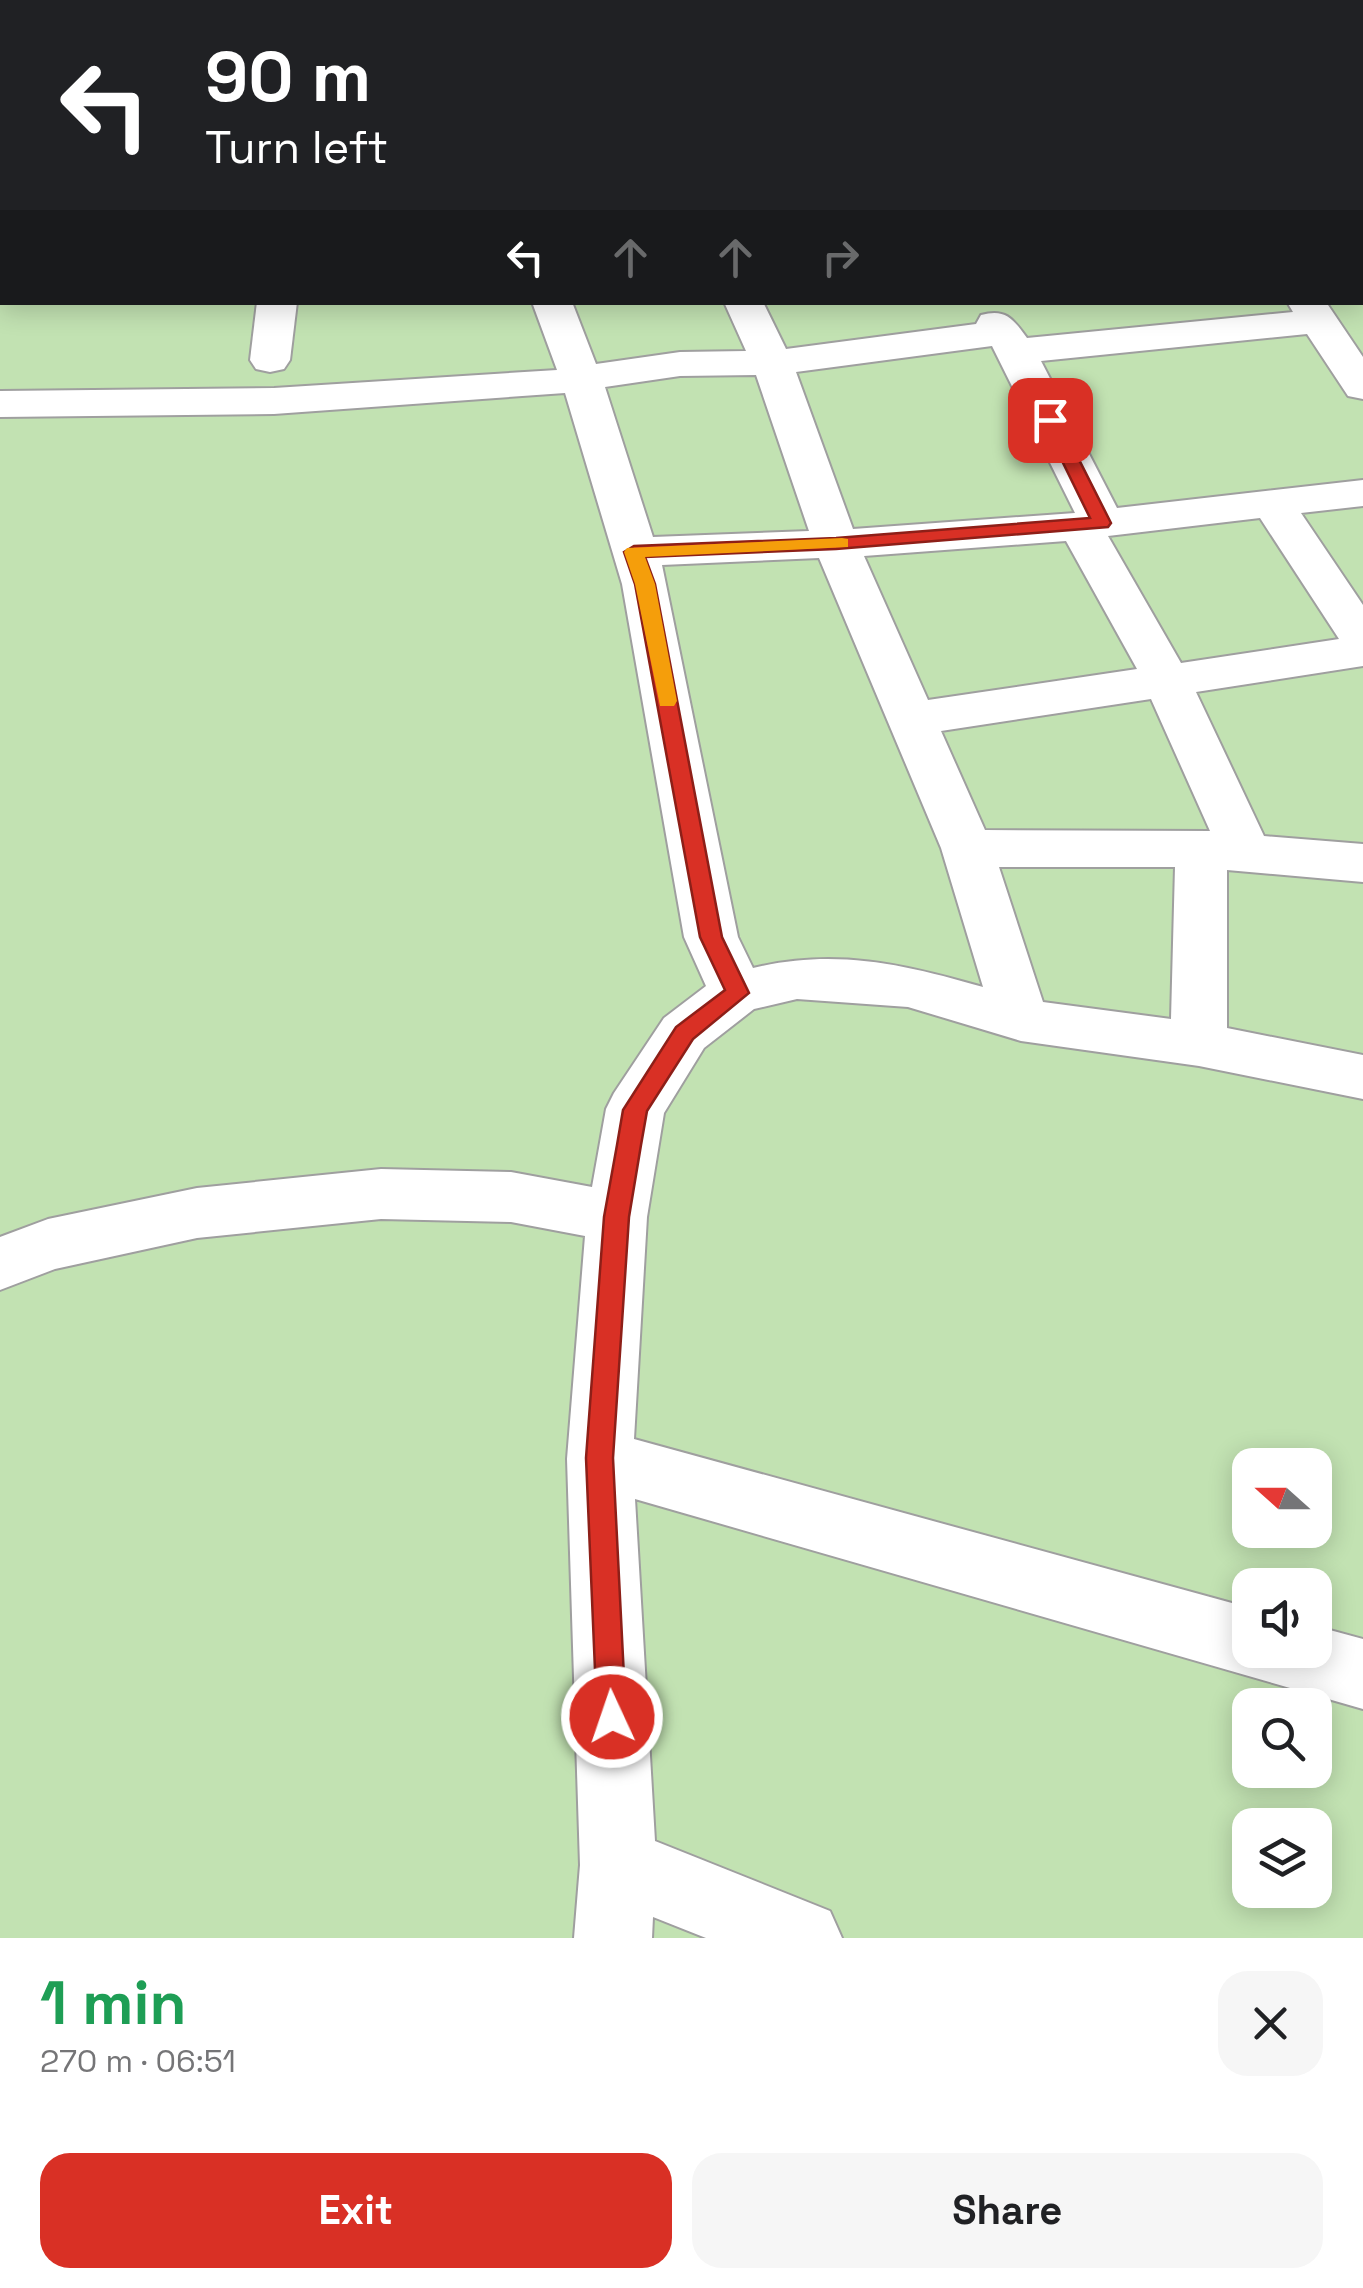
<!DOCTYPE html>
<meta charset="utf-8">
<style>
body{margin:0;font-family:"Space Grotesk",sans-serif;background:#f6f6f6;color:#202124;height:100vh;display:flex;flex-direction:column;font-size:38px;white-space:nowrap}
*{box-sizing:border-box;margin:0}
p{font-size:32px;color:#757577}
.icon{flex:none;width:55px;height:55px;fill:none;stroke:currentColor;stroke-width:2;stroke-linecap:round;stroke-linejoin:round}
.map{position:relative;height:1938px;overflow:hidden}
.side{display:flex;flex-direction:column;background:#fff;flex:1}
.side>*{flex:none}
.guide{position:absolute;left:0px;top:0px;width:1365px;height:305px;box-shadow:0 5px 25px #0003;background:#202124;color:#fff;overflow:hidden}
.needle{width:65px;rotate:291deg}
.buttons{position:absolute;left:1232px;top:1448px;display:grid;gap:20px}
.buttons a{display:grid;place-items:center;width:100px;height:100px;border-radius:20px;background:#fff;box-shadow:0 5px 25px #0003;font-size:50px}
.pin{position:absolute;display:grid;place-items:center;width:85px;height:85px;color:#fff;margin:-42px;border-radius:20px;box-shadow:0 5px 15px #0006}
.me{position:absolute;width:110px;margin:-55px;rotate:357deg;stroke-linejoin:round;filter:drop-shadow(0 0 8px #0008)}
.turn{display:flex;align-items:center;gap:35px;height:210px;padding:0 40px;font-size:45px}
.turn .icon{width:130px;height:130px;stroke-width:2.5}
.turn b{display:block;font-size:70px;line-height:85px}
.lanes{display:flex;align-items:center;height:95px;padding:0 40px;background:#0003;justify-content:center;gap:50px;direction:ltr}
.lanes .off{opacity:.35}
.round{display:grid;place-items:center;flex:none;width:105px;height:105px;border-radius:30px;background:#f6f6f6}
.overview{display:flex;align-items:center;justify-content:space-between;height:170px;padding:0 40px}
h1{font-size:60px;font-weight:700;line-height:75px;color:#1e9e55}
.primary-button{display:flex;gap:20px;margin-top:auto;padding:20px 40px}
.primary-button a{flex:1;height:115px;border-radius:30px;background:#d93025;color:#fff;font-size:40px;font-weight:700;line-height:115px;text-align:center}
.primary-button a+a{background:#f6f6f6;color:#202124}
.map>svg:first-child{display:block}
.grass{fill:#c2e2b2;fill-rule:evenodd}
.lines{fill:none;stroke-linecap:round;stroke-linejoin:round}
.street-casing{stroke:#9f9f9f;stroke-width:4}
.street{fill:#fff;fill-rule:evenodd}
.route{fill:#d93025;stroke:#8d1f18;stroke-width:2.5}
.slow{fill:#f59e0b}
</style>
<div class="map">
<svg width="1363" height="1938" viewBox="0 0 1363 1938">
<rect width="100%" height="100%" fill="#eeece6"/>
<path class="grass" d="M0 0H1363V1938H0ZM2 2H1362V302H2ZM1250 1465H1315V1530H1250ZM1250 1585H1315V1650H1250ZM1250 1705H1315V1770H1250ZM1250 1825H1315V1890H1250Z"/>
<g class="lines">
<defs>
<g id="street">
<polygon points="407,0 439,0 440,2 408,2"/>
<rect x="828" y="0" width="32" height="2"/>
<polygon points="1058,0 1091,0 1092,2 1060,2"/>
<polygon points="1302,0 1335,0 1336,2 1304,2"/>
<rect x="0" y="29" width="2" height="20"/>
<rect x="1362" y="42" width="1" height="21"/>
<rect x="1362" y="210" width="1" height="22"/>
<polygon points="257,302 297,302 290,360 284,369 270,372 256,369 250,360"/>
<path d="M532 302H572L596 364 680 352 746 351 724 302H763L786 349 976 324 981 315C1006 308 1013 319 1027 338L1293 312 1287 302H1326L1363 357V399L1348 396 1307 334 1041 361 1117 508 1363 480V506L1301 513 1363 605V666L1196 692 1264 836 1363 844V882L1227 870V1028L1363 1055V1099L1199 1066 1021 1041 908 1007 797 999 754 1009 704 1048 664 1113 647 1217 634 1439 1250 1608V1650H1315V1626L1363 1639V1709L635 1499 655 1841 830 1911 842 1938H706L653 1917 652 1938H574L580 1865 567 1459 585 1236 511 1222 381 1219 197 1238 55 1269 0 1290V1237L48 1219 197 1188 381 1169 511 1172 592 1187 606 1109 614 1093 664 1018 706 986 684 937 622 584 565 393 274 414 0 417V391L274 388 557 370ZM992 346 1075 513 853 529 796 372ZM756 375 809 531 653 537 605 387 680 376ZM1260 518 1339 639 1181 663 1108 536ZM1066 541 1137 669 928 700 864 556ZM819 558 941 848 983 987C904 964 834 948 753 968L738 937 662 565ZM1151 699 1210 831 985 830 941 731ZM999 867H1175L1171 1019 1043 1002Z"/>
</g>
</defs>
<use href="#street" class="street-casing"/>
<use href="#street" class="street"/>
</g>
<polygon class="route" points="1050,415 1059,420 1111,523 1108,527 836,549 645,557 655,584 722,937 749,993 693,1039 647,1111 641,1145 629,1217 613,1458 626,1717 622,1728 612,1732 601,1728 597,1717 586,1458 604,1217 617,1145 623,1110 676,1027 725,990 700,937 635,584 624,552 634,546 836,538 1090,518 1042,420"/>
<polygon class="slow" points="842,538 848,539 848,547 645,557 655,584 677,701 674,706 660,706 635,584 624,552 627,548"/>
</svg>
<div class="buttons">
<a><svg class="needle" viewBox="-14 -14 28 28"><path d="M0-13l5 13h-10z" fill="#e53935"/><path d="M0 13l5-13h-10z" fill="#757577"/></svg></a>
<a><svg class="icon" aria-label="sound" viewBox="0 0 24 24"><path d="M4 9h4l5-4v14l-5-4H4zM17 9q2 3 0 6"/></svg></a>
<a><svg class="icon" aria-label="search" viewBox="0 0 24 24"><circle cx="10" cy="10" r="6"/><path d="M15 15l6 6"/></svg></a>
<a><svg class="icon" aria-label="layers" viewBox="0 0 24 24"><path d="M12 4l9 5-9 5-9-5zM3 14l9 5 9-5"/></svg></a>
</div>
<div class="pin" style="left:1050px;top:420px;background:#d93025"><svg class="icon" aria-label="arrive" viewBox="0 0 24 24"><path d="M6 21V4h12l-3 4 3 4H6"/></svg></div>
<svg class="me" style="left:612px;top:1717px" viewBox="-20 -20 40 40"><circle r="17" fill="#d93025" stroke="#fff" stroke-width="3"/><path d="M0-11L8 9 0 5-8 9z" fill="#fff"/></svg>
<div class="guide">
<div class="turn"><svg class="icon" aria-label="left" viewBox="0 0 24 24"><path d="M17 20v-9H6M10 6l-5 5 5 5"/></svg><div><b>90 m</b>Turn left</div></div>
<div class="lanes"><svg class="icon" aria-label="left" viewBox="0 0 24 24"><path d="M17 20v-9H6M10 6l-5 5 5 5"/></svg><svg class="icon off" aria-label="ahead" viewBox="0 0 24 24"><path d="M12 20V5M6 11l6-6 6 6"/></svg><svg class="icon off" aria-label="ahead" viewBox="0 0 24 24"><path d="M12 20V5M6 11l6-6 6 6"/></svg><svg class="icon off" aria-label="right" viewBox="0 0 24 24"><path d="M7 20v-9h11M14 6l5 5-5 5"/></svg></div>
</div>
</div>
<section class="side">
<div class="overview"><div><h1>1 min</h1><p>270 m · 06:51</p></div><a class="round"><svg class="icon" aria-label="close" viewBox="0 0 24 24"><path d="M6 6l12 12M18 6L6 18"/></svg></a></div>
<div class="primary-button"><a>Exit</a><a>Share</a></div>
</section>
